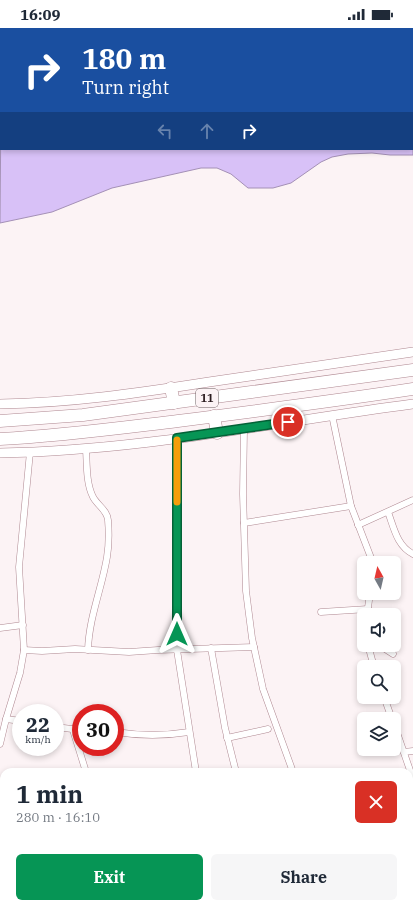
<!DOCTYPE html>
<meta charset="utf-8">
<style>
body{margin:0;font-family:"IBM Plex Serif",serif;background:#f6f6f7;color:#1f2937;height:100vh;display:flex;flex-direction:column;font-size:15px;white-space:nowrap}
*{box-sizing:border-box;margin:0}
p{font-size:13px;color:#747a83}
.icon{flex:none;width:22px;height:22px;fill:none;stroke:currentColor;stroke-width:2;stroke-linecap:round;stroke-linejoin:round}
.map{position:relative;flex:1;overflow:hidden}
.sheet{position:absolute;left:0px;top:740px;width:413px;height:140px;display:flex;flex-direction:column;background:#fff;border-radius:12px 12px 0 0;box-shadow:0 2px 6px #0003}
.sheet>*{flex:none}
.guide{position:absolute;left:0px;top:0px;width:413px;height:122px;box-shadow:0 2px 6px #0003;background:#1a4fa0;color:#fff;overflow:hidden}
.needle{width:26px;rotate:352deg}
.controls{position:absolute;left:357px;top:528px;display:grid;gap:8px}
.controls a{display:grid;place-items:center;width:44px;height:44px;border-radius:6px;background:#fff;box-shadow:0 2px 6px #0003;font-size:20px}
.speed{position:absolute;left:12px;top:676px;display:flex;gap:8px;font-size:20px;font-weight:700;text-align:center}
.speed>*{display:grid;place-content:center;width:52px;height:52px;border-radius:50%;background:#fff;box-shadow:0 2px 6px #0003;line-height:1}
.speed small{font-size:10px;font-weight:400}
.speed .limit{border:6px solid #d22;background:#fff;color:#111}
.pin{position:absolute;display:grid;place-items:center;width:34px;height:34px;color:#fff;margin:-17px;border:2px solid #fff;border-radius:50%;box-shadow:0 1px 4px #0007}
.me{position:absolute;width:44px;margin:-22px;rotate:0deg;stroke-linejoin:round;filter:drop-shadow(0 0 3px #0008)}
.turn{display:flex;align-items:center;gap:14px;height:84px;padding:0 16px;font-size:18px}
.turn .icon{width:52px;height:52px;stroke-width:2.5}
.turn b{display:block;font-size:28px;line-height:34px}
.lanes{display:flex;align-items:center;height:38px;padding:0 16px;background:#0003;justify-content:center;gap:20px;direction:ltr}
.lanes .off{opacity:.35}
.round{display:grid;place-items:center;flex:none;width:42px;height:42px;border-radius:6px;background:#f6f6f7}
.summary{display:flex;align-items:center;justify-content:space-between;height:68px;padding:0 16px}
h1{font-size:24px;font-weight:800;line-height:30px}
.action{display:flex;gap:8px;margin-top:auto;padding:8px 16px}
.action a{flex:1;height:46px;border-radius:6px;background:#069555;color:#fff;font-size:16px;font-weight:800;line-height:46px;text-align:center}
.action a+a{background:#f6f6f7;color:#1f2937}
.status{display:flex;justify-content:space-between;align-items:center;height:28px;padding:0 20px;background:#fff;direction:ltr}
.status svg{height:11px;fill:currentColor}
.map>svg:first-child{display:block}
.water{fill:#d8c1f7;stroke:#a490b6}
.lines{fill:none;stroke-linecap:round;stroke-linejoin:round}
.street-casing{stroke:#af8891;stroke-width:7}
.secondary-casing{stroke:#af8891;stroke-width:10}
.highway-casing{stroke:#af8891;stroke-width:13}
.street{stroke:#fff;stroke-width:6}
.secondary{stroke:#fff;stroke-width:9}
.highway{stroke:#fff;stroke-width:12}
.route-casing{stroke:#046137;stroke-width:10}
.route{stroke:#069555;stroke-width:7}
.slow{stroke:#f59e0b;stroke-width:7}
.labels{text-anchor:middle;stroke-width:3.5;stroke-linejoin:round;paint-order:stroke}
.shield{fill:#fcf3f5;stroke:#6a5c5f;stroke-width:1}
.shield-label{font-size:11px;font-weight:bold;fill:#2b1c1f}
</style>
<div class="status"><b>16:09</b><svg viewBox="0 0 49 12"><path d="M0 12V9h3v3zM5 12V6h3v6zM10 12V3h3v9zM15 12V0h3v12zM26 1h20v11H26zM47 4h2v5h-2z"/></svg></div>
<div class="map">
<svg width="413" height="880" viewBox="0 0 413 880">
<rect width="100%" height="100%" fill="#fcf3f5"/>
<polygon class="water" points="317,0 413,0 413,127 390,127 372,125 348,126 332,129 321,134 291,155 273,160 248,160 231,146 217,140 201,140 112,160 52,184 0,195 1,73 1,121 412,121 412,1 313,1"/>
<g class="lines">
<defs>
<g id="street">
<polyline points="332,387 351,478 373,535"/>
<polyline points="244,401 243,466 246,563 252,610 263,661 293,744"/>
<polyline points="177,410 177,622 196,744"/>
<path d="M86 421C87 437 86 455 93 469 98 478 107 482 108 492 109 504 109 517 107 529 102 560 89 589 88 622"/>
<path d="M388 484C394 500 397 518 413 526"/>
<polyline points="244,495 351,478"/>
<polyline points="358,497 413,472"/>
<polyline points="321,584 368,581"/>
<polyline points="367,587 370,565"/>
<polyline points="0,600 23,597"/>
<polyline points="368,617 374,639"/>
<polyline points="379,617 393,626"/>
<polyline points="211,620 225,700 236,744"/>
<polyline points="24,622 42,623 75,621 129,624 158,622 254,619"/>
<polyline points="384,669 392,691"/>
<polyline points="6,691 21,693"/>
<polyline points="394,696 413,751"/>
<polyline points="55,699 81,702"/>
<polyline points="73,702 86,744"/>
<path d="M115 704C141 708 164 708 189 704"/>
<polyline points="227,710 268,701"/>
<polyline points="0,716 6,691 20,645 24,622 19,539 30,424"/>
<polyline points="404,724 413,723"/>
<polyline points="409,745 410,766 413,787"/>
<polyline points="0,792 4,792"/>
<polyline points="409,830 413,825"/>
<polyline points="409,856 413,853"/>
<polyline points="218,876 219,880"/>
<polyline points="366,880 375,876"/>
</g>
<g id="secondary">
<path d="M0 376C70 375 139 365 209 354 277 344 345 334 413 324"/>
<path d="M0 425C139 423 276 394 413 376"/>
</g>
<g id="highway">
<polyline points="171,360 174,375"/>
<polyline points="214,388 217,405"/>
<polyline points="0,393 83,387 413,342"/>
<path d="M0 411C60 408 119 400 178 393 257 383 335 373 413 361"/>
</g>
</defs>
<use href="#street" class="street-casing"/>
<use href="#secondary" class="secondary-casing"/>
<use href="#highway" class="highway-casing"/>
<use href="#street" class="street"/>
<use href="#secondary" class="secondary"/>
<use href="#highway" class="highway"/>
</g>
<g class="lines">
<defs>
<polyline id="route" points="177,606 177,410 288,394"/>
</defs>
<use href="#route" class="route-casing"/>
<use href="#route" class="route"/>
<polyline class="slow" points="177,412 177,474"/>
</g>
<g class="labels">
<rect class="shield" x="196" y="361" width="22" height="18" rx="3"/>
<g class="shield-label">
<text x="207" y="374">11</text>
</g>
</g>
</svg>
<div class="controls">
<a><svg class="needle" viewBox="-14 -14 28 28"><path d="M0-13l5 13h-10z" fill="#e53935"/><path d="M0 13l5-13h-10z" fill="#747a83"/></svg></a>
<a><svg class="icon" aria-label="sound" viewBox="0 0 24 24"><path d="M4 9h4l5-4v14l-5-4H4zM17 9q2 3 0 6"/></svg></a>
<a><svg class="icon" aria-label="search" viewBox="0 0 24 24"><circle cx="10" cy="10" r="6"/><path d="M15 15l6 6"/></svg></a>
<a><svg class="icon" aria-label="layers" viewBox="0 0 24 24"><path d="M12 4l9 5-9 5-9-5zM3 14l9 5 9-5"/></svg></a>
</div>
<div class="speed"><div>22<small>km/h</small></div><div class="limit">30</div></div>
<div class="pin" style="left:288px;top:394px;background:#d93025"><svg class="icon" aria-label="arrive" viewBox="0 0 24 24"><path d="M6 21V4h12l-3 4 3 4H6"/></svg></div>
<svg class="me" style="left:177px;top:606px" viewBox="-20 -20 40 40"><path d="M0-17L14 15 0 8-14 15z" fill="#069555" stroke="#fff" stroke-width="4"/></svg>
<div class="guide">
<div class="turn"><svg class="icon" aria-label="right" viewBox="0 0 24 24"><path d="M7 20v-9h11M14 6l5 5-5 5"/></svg><div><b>180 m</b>Turn right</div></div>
<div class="lanes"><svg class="icon off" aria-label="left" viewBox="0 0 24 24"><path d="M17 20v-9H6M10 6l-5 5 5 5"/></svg><svg class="icon off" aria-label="ahead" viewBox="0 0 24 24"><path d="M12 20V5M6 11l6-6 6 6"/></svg><svg class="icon" aria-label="right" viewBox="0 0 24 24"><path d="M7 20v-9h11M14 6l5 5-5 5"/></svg></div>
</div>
<section class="sheet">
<div class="summary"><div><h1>1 min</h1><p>280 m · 16:10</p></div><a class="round" style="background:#d93025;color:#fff"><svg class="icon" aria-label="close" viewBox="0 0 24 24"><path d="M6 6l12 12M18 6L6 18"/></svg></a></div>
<div class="action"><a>Exit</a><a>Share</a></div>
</section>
</div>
